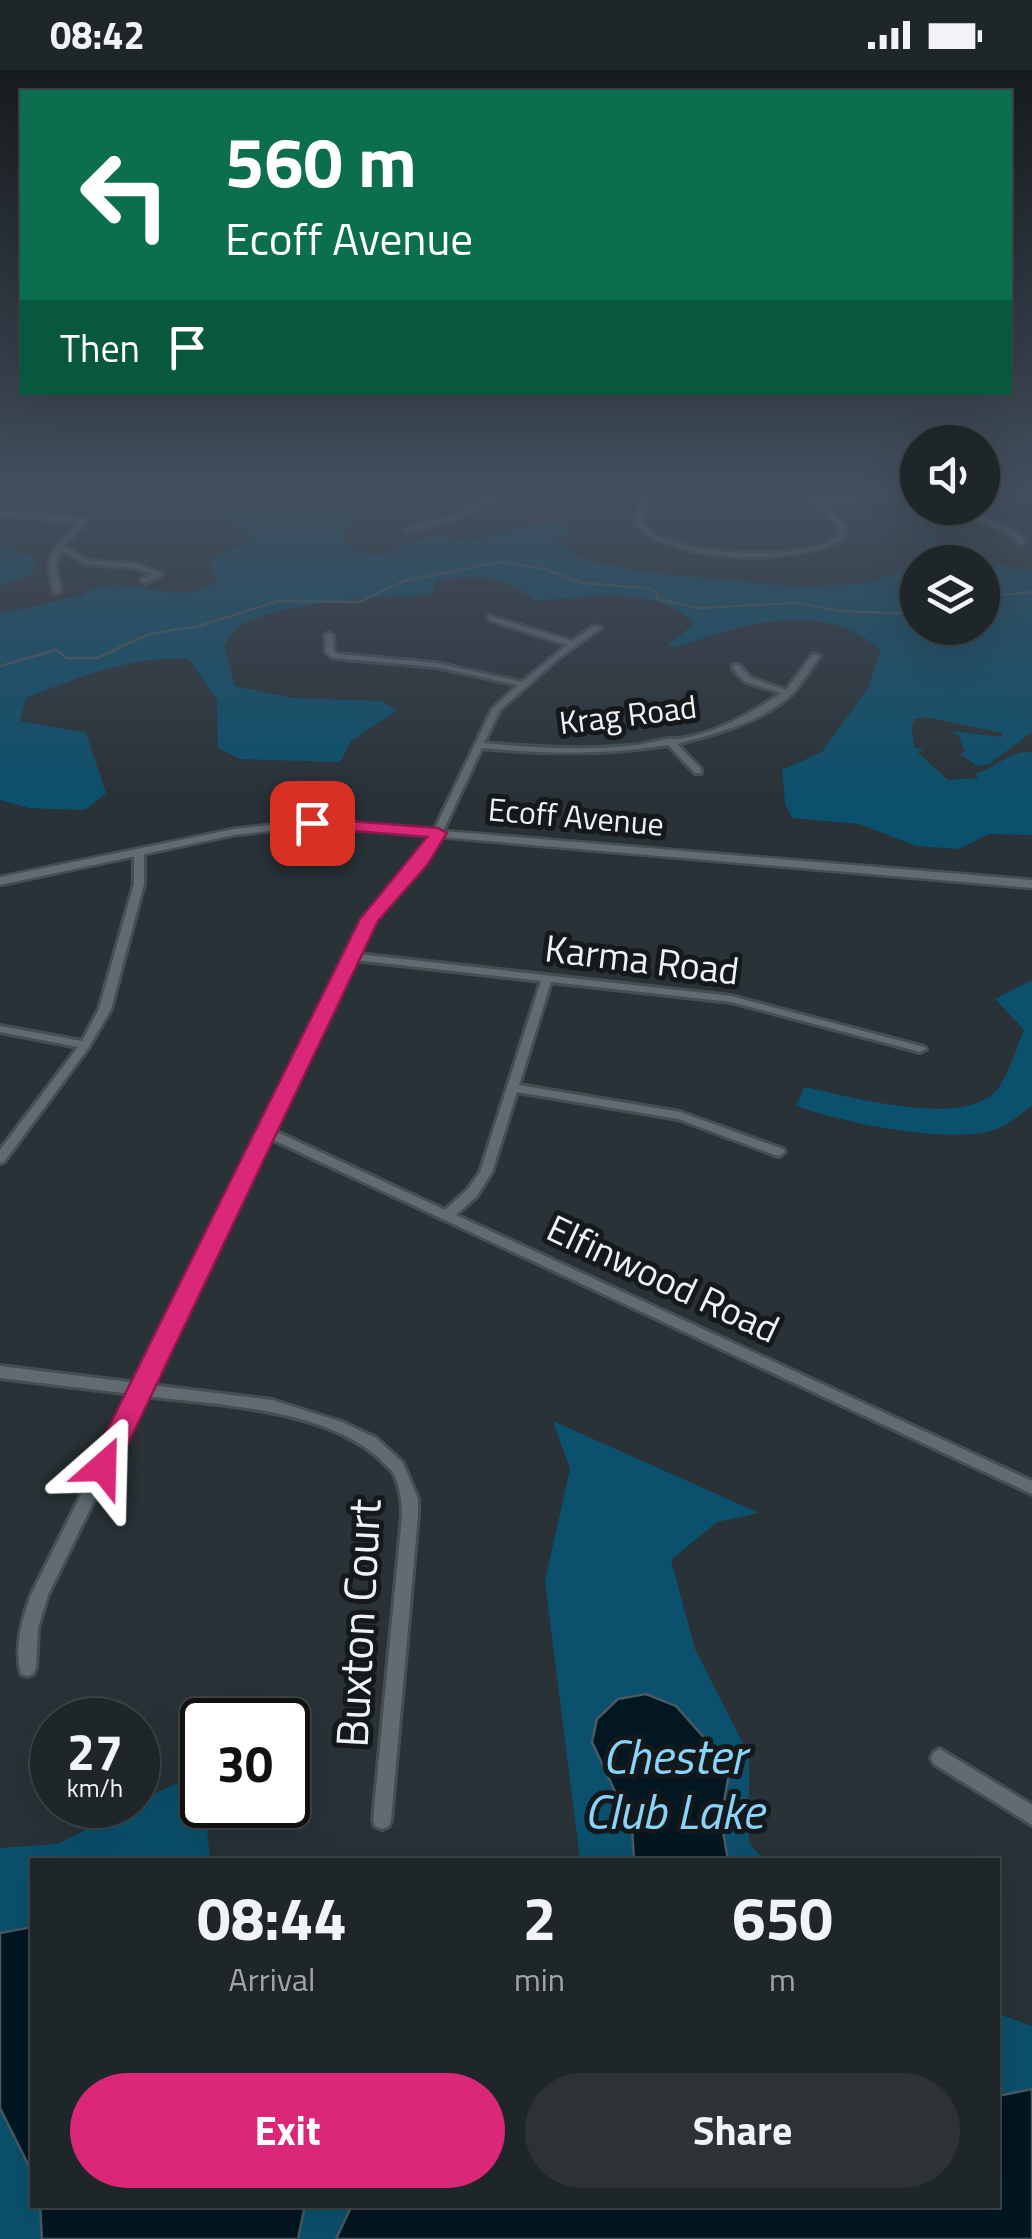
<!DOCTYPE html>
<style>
body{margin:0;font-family:"Titillium Web",sans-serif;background:#2c3235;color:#f1f3f6;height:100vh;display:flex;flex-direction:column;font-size:38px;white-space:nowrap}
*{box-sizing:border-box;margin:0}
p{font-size:32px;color:#a1a5a8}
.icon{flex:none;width:55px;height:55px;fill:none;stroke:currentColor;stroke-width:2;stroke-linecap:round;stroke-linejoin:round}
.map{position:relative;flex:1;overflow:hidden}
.sheet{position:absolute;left:30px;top:1788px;width:970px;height:350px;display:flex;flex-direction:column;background:#1f2629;border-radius:0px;box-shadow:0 10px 40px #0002,0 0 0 2px #3c4346}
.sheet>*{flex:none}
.hud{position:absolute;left:20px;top:20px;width:992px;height:305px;border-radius:0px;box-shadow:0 10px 40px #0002,0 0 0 2px #3c4346;background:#0b6e4f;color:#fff;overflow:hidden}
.tools{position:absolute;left:900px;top:355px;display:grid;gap:20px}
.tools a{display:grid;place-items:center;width:100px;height:100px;border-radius:50%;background:#1f2629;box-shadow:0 10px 40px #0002,0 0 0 2px #3c4346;font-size:50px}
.speed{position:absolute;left:30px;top:1628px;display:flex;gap:20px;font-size:50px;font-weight:700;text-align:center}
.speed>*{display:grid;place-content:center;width:130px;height:130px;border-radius:50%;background:#1f2629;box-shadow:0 10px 40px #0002,0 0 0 2px #3c4346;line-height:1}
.speed small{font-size:25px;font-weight:400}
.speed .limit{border:5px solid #111;border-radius:15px;background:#fff;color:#111}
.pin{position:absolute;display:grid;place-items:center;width:85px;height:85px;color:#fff;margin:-42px;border-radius:20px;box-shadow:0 5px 15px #0006}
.me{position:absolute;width:110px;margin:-55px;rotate:25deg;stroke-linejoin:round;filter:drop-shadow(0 0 8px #0008)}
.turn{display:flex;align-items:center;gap:35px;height:210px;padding:0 40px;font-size:45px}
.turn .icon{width:130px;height:130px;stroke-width:2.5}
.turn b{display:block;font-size:70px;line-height:85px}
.then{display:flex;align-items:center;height:95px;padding:0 40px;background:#0003;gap:20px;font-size:38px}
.eta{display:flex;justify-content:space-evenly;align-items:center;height:170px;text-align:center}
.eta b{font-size:60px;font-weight:700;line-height:70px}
.action{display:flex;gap:20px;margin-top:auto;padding:20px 40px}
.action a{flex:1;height:115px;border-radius:60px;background:#db2777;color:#fff;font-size:40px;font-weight:700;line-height:115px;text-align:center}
.action a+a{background:#2c3235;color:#f1f3f6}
.status{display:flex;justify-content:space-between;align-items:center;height:70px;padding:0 50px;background:#1f2629;direction:ltr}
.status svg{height:28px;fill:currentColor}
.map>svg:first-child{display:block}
.green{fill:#0b506c}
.water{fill:#031721;stroke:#495961;stroke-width:2.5}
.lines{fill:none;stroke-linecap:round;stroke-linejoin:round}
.stream{stroke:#495961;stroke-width:2.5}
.minor-casing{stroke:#464e52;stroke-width:6}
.tertiary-casing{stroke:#464e52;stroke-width:5}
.minor{fill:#616b71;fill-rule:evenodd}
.tertiary{fill:#616b71;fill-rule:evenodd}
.route{fill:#db2777;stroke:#8e194d;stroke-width:2.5}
.labels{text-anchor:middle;stroke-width:10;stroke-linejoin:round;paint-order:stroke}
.far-street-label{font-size:32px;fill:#ecf2f5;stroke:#15191b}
.street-label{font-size:38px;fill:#ecf2f5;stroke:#15191b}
.near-street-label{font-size:45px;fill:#ecf2f5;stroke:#15191b}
.near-water-label{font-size:48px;font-style:italic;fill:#88d4fb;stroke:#15191b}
</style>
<div class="status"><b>08:42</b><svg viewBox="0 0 49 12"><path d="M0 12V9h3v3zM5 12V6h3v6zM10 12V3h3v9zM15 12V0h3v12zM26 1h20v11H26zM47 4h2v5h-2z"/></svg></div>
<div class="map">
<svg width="1032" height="2169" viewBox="0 0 1032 2169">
<rect width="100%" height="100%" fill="#293237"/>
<g class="green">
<path d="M154 425H377L345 433 348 443 359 451 345 458 343 471 352 481 379 486 432 465 472 472 536 453 568 454 573 464 552 470 585 490 648 503 804 517 872 512 917 494 918 558H982V492H920L929 482 920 459 960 488 1032 500V662L989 694 977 696 960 684 965 682 958 665 951 661 1001 667 1003 663 924 647 914 649 911 658 915 678 925 680 917 682 948 710 978 708 976 703C996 698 1012 679 1032 682V765L989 764 959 779 916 776 859 754 792 748 785 733 782 700 822 682 867 619 881 580C822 528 743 554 678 577L668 575 695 553C653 515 587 526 535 531 503 504 476 505 436 510L432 525C388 526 272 532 239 557 233 561 228 570 224 575L235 616 291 628 381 631 397 640 351 671 340 692 240 689 218 678 217 630 189 589C134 585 77 608 26 628L20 651 86 663 106 723 85 740 29 738 0 730V544L83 525C123 496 173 543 218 511L209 488 252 472 228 448 138 437Z"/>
<polygon points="0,476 35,489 33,504 0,516"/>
<path d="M1032 910V1036C1022 1043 1011 1053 999 1058 956 1077 841 1052 796 1036L804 1017C849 1026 968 1061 999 1017 1010 1001 1016 978 1024 960L995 929Z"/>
<path d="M553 1351 759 1443 717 1452 671 1490 695 1579 749 1685V1772L764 1790H728L721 1750 728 1718 646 1624 618 1629 597 1649C608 1697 632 1741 634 1790H580L545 1511 570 1399Z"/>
<polygon points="202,1707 210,1790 32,1790 32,1857 0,1863 0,1778 58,1774 172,1715"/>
<polygon points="998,1944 1032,1956 1032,2019 998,2026"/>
<polygon points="0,2038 32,2102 32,2135 40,2135 42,2169 0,2169"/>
<polygon points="305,2135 352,2135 336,2169 298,2169"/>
</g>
<g class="water">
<polygon points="646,1624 676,1636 730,1697 721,1750 728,1790 634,1790 632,1758 592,1672 597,1649 618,1629"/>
<polygon points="32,1857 32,2102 0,2038 0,1863"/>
<polygon points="1032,2019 1032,2169 336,2169 352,2135 998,2135 998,2026"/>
<polygon points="40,2135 305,2135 298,2169 42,2169"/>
</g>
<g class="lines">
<g class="stream">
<polyline points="982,533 991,526 1032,522"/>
<polyline points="0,596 56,580 67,588 97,588 149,564 199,556 278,531 359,532 404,511 500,492 545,499 581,513 648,518 657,523 657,529 699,538 798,533 840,541 918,544"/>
</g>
<defs>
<g id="minor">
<polygon points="494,425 502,425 458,448 407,462 404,460 454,446"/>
<path d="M642 425H648L641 454C645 457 649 461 653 464 687 485 789 489 826 474 831 472 835 469 840 466L839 456 804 425H811L819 432 872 425H891L823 435 845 455V468C796 496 676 495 635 454Z"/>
<polygon points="958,438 965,438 1019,465 1025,473 1020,474 1015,467"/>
<path d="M0 441 88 449V451L63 476 90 491 136 494 163 504 145 513 141 511 142 509 153 504 135 498 86 494 61 480 56 497 61 521 54 523C43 484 54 477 81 452L0 445Z"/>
<path d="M489 546 572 571 594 556 601 558 560 587 500 640 484 673C535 678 587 681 639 675 649 673 659 670 668 669 671 668 673 669 676 669 711 666 753 643 781 623L745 612 733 599V595H739L751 608 786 620 813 584 820 586C811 598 802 614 792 624 762 652 716 664 677 674L701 699V703H695L668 675C606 685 545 684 482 678L436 776 374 850 358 884 731 926 924 977 926 979 920 982 731 932 551 912 519 1015 680 1042 783 1079 785 1082 779 1086 775 1085 678 1049 517 1022 492 1102 477 1126 456 1145 1032 1411V1424L269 1068 151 1315 272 1330 342 1352 376 1368 403 1393 418 1429V1446L391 1750 389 1756 382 1759 375 1756 373 1750 402 1446C402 1431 400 1414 392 1401 391 1400 382 1392 381 1390 325 1338 218 1335 145 1326L48 1525 38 1558 36 1598 33 1604 27 1606 21 1604C14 1578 22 1549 31 1525L131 1324 0 1308V1296L137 1313 364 849 427 775 492 639 518 615 436 597 333 588 326 582 325 565 329 563 333 565 334 581 338 584 436 593 522 612 567 575 489 550ZM355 890 541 911 480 1102 467 1120 445 1140 273 1060Z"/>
<polygon points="139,779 144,782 144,814 111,939 89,977 4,1092 0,1093 0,1080 78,977 0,962 0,956 82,971 99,939 134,814 134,782"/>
<polygon points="940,1679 1032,1735 1032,1755 934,1694 931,1688 934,1682"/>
</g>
<polygon id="tertiary" points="312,750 1032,810 1032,818 312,756 234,765 0,815 0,807 234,759"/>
</defs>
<use href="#minor" class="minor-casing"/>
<use href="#tertiary" class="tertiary-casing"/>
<use href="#minor" class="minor"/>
<use href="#tertiary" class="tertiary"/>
</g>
<linearGradient id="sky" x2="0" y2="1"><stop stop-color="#171c1e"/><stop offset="0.58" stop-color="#434f5e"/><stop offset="1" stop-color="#434f5e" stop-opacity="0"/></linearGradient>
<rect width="1032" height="729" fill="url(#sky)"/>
<polygon class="route" points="312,748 438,758 447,763 428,794 378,851 117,1397 113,1405 93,1405 89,1397 360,849 427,767 306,757 304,753"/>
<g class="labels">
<g class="far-street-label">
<text transform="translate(628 645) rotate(-7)" y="11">Krag Road</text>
<text transform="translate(576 747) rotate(5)" y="11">Ecoff Avenue</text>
</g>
<g class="street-label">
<text transform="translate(642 890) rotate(7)" y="13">Karma Road</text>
<text transform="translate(663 1209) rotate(25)" y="13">Elfinwood Road</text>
</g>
<g class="near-street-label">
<text transform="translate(358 1553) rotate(-87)" y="16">Buxton Court</text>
</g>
<g class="near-water-label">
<text x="674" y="1704">Chester<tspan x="674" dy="55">Club Lake</tspan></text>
</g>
</g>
</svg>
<div class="tools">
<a><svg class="icon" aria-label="sound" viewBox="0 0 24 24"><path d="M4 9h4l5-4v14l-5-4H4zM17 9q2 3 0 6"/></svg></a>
<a><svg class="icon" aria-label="layers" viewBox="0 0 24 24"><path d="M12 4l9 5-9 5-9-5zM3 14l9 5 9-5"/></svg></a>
</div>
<div class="speed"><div>27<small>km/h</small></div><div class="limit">30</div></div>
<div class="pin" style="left:312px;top:753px;background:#d93025"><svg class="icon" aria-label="arrive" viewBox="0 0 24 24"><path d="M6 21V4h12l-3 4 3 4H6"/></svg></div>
<svg class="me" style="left:103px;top:1397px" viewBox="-20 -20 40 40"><path d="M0-17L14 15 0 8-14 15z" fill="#db2777" stroke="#fff" stroke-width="4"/></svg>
<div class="hud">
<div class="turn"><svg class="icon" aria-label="left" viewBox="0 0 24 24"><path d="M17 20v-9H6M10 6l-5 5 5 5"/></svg><div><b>560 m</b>Ecoff Avenue</div></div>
<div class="then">Then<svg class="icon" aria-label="arrive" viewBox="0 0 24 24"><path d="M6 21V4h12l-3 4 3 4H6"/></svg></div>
</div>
<section class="sheet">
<div class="eta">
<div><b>08:44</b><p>Arrival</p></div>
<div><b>2</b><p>min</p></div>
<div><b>650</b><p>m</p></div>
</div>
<div class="action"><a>Exit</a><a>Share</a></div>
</section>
</div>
